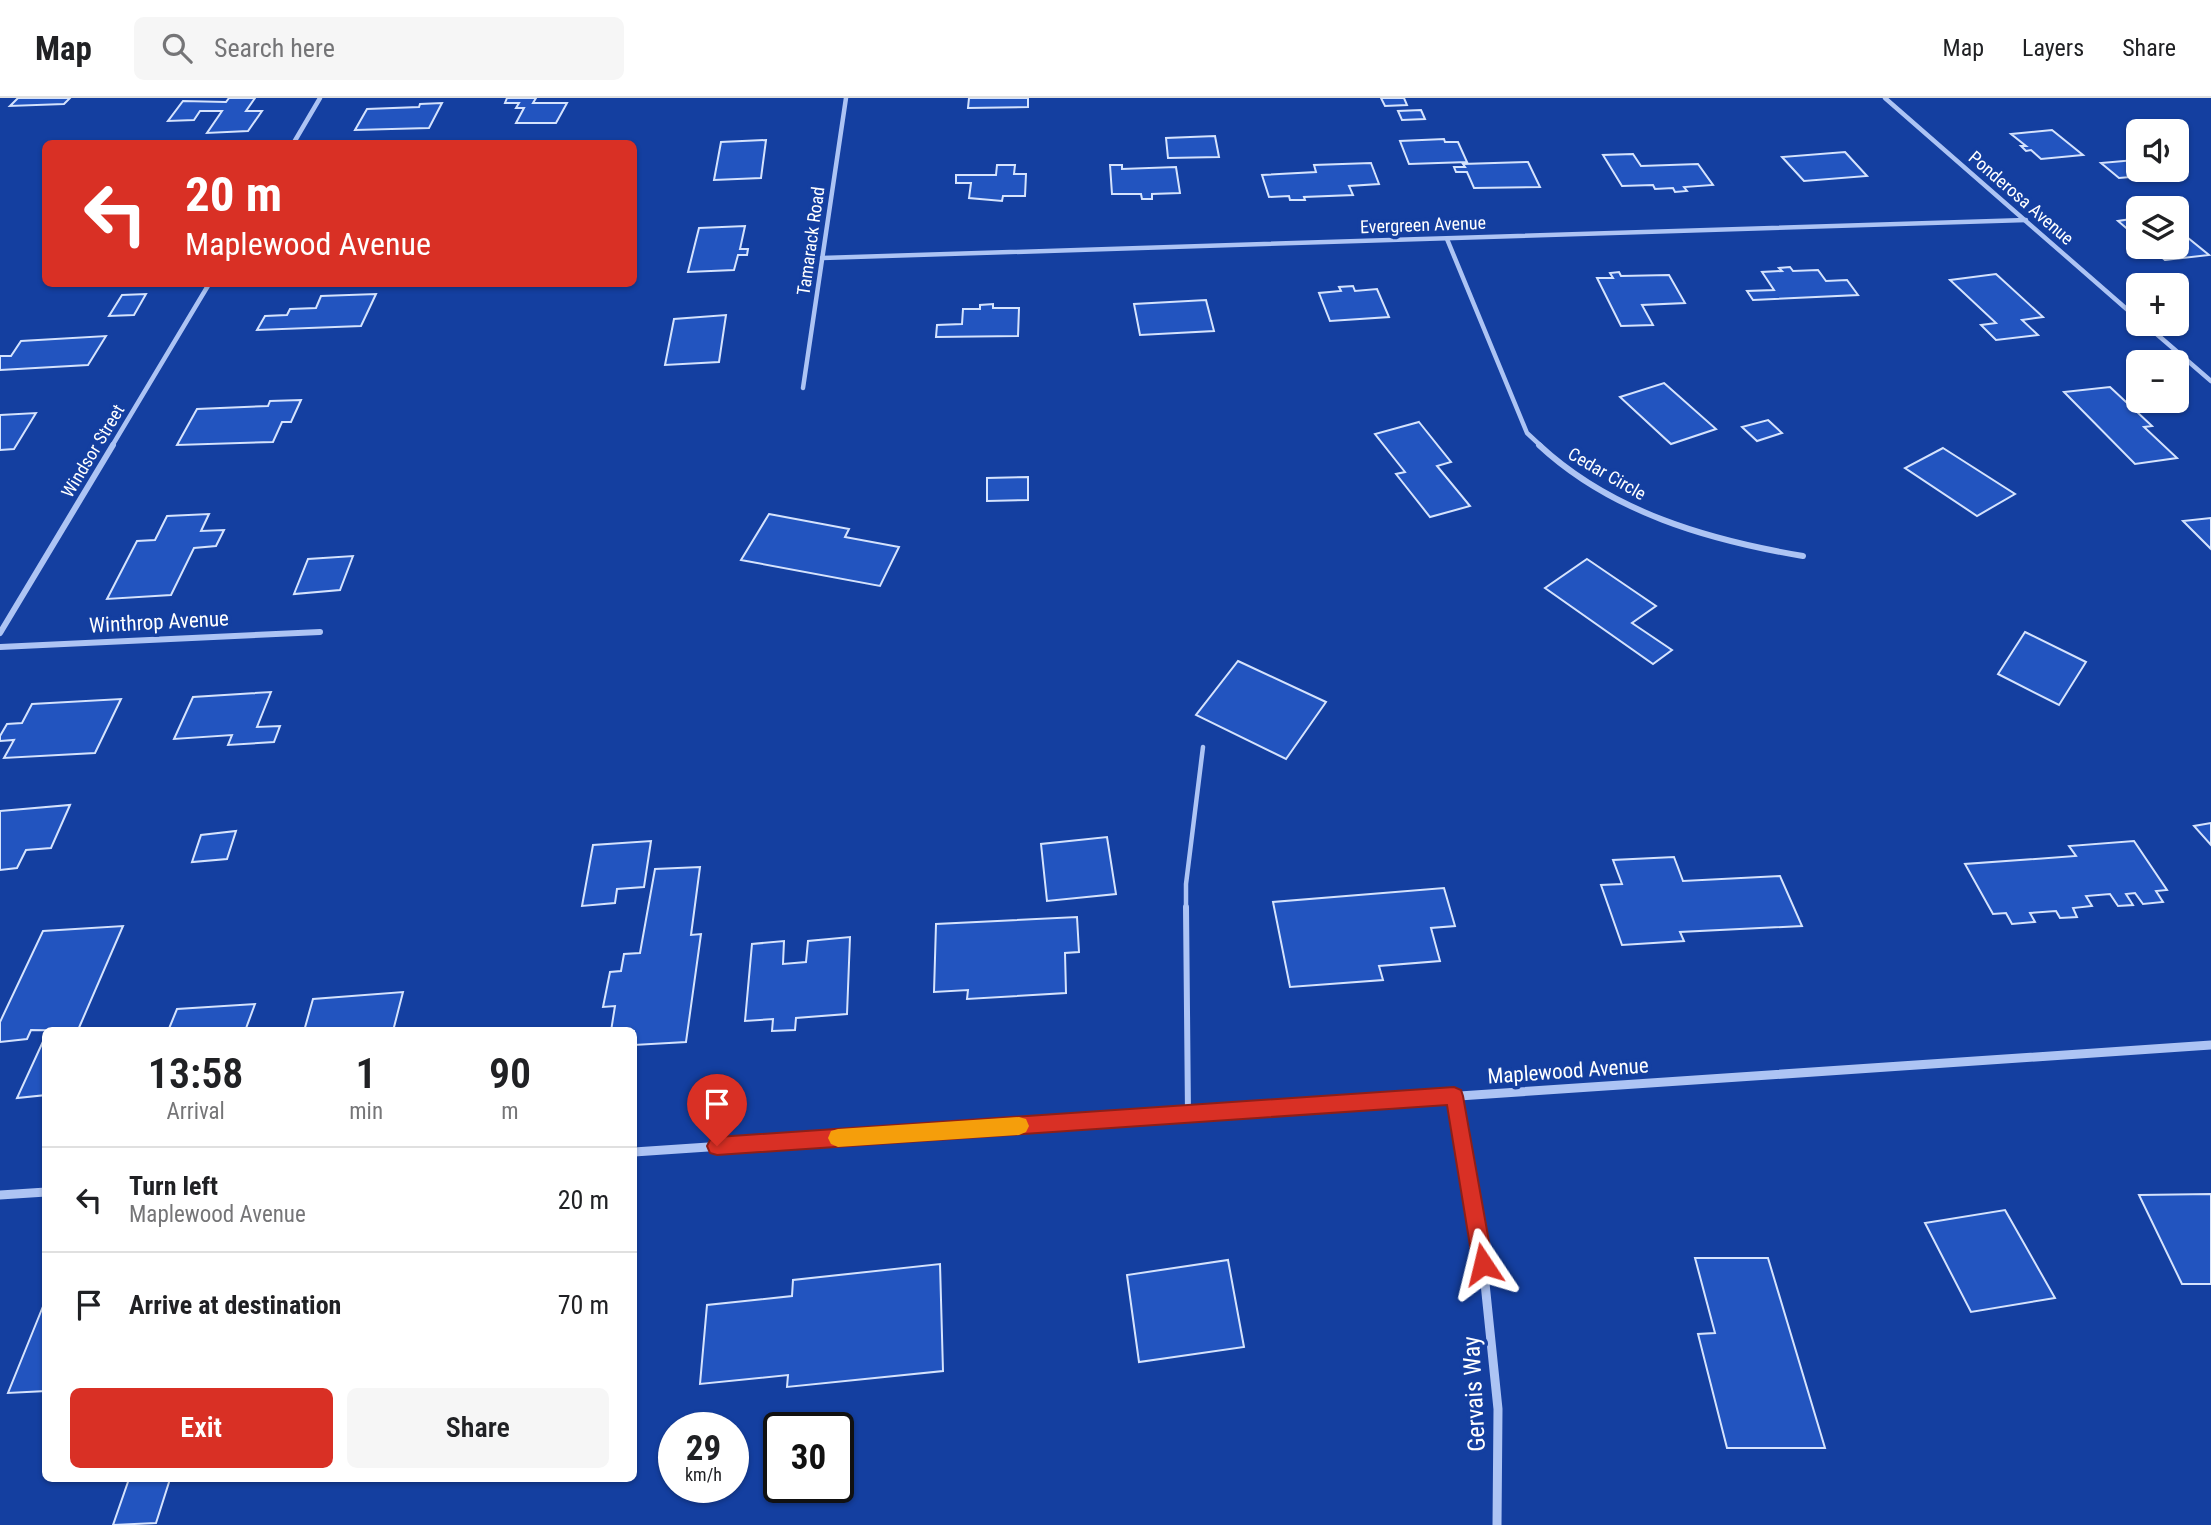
<!DOCTYPE html>
<meta charset="utf-8">
<style>
body{margin:0;font-family:"Roboto Condensed",sans-serif;background:#f6f6f6;color:#202124;height:100vh;display:flex;flex-direction:column;font-size:26px;white-space:nowrap}
*{box-sizing:border-box;margin:0}
p{font-size:23px;color:#757577}
.icon{flex:none;width:38px;height:38px;fill:none;stroke:currentColor;stroke-width:2;stroke-linecap:round;stroke-linejoin:round}
.map{position:relative;flex:1;overflow:hidden}
.side{position:absolute;left:42px;top:929px;width:595px;height:455px;display:flex;flex-direction:column;background:#fff;border-radius:10px;box-shadow:0 2px 5px #0004}
.side>*{flex:none}
.hud{position:absolute;left:42px;top:42px;width:595px;height:147px;border-radius:10px;box-shadow:0 2px 5px #0004;background:#d93025;color:#fff;overflow:hidden}
.fabs{position:absolute;left:2126px;top:21px;display:grid;gap:14px}
.fabs a{display:grid;place-items:center;width:63px;height:63px;border-radius:10px;background:#fff;box-shadow:0 2px 5px #0004;font-size:35px}
.speed{position:absolute;left:658px;top:1314px;display:flex;gap:14px;font-size:35px;font-weight:700;text-align:center}
.speed>*{display:grid;place-content:center;width:91px;height:91px;border-radius:50%;background:#fff;box-shadow:0 2px 5px #0004;line-height:1}
.speed small{font-size:18px;font-weight:400}
.speed .limit{border:4px solid #111;border-radius:10px;background:#fff;color:#111}
.pin{position:absolute;display:grid;place-items:center;width:60px;height:60px;color:#fff;margin:-72px -30px;border-radius:50% 50% 50% 0;rotate:-45deg;box-shadow:0 0 7px #0007}
.pin .icon{rotate:45deg}
.me{position:absolute;width:77px;margin:-38px;rotate:350deg;stroke-linejoin:round;filter:drop-shadow(0 0 5px #0008)}
.turn{display:flex;align-items:center;gap:24px;height:147px;padding:0 28px;font-size:32px}
.turn .icon{width:91px;height:91px;stroke-width:2.5}
.turn b{display:block;font-size:49px;line-height:60px}
.eta{display:flex;justify-content:space-evenly;align-items:center;height:119px;text-align:center}
.eta b{font-size:42px;font-weight:600;line-height:49px}
.cta{display:flex;gap:14px;margin-top:auto;padding:14px 28px}
.cta a{flex:1;height:80px;border-radius:10px;background:#d93025;color:#fff;font-size:28px;font-weight:600;line-height:80px;text-align:center}
.cta a+a{background:#f6f6f6;color:#202124}
ul{padding:0;list-style:none}
li{display:flex;align-items:center;gap:21px;height:105px;padding:0 28px;border-top:2px solid #e0e0e0}
li div{flex:1}
li b{display:block;font-size:26px}
li em{font-style:normal}
header{display:flex;align-items:center;gap:42px;box-sizing:border-box;height:98px;padding:0 35px;background:#fff;border-bottom:2px solid #e0e0e0}
header strong{font-size:33px}
nav{display:flex;gap:38px;margin-inline-start:auto;font-size:24px}
.search{width:490px;height:63px;background:#f6f6f6;display:flex;align-items:center;gap:18px;box-sizing:border-box;padding:0 24px;border-radius:10px;color:#757577;font-size:26px}
.map>svg:first-child{display:block}
.building{fill:#2254bf;stroke:#d5e3fd;stroke-width:2}
.lines{fill:none;stroke-linecap:round;stroke-linejoin:round}
.lane-far1{stroke:#adc4f4;stroke-width:4.5}
.lane{stroke:#adc4f4;stroke-width:6}
.street-far2{stroke:#adc4f4;stroke-width:4.5}
.street-far1{stroke:#adc4f4;stroke-width:6}
.street{stroke:#adc4f4;stroke-width:9}
.route{fill:#d93025;stroke:#8d1f18;stroke-width:2}
.slow{fill:#f59e0b}
.labels{text-anchor:middle;stroke-width:7;stroke-linejoin:round;paint-order:stroke}
.far-street-label{font-size:18px;fill:#fff;stroke:#143fa0}
.street-label{font-size:21px;fill:#fff;stroke:#143fa0}
.near-street-label{font-size:24px;fill:#fff;stroke:#143fa0}
</style>
<header>
<strong>Map</strong>
<div class="search"><svg class="icon" aria-label="search" viewBox="0 0 24 24"><circle cx="10" cy="10" r="6"/><path d="M15 15l6 6"/></svg>Search here</div>
<nav><a>Map</a><a>Layers</a><a>Share</a></nav>
</header>
<div class="map">
<svg width="2211" height="1427" viewBox="0 0 2211 1427">
<rect width="100%" height="100%" fill="#143fa0"/>
<g class="building">
<polygon points="18,0 70,0 64,6 10,8"/>
<polygon points="229,0 255,0 246,13 262,13 248,33 207,35 222,13 200,13 194,22 168,23 183,3 226,4"/>
<polygon points="507,0 536,0 533,5 567,5 556,25 516,25 524,10 516,10 519,5 505,5"/>
<polygon points="969,0 1028,0 1028,9 968,10"/>
<polygon points="1381,0 1404,0 1407,7 1385,8"/>
<polygon points="442,5 429,30 355,32 367,11 419,9 420,6"/>
<polygon points="1421,12 1425,21 1402,22 1398,13"/>
<polygon points="2052,32 2083,57 2041,61 2031,52 2026,53 2021,48 2026,48 2011,36"/>
<polygon points="1215,38 1219,59 1168,60 1166,40"/>
<polygon points="1444,41 1445,44 1458,44 1467,64 1409,66 1400,43"/>
<polygon points="766,42 761,80 714,82 721,44"/>
<polygon points="1845,54 1867,78 1804,83 1782,59"/>
<polygon points="1633,56 1641,68 1698,66 1713,87 1684,89 1687,93 1675,94 1673,90 1655,91 1653,87 1622,88 1603,57"/>
<polygon points="2135,62 2138,65 2138,72 2148,72 2154,77 2119,80 2101,65"/>
<polygon points="1528,64 1540,89 1474,90 1467,74 1456,74 1454,69 1465,69 1463,66"/>
<polygon points="1371,65 1379,86 1349,88 1353,97 1304,99 1305,102 1290,102 1289,98 1269,99 1262,77 1316,74 1314,67"/>
<polygon points="997,67 1015,67 1014,76 1026,76 1025,98 1003,98 1002,103 969,100 971,85 956,85 956,77 996,77"/>
<polygon points="1110,67 1122,67 1122,71 1176,69 1180,95 1152,96 1152,101 1142,101 1141,96 1112,96"/>
<polygon points="2138,120 2138,140 2118,123"/>
<polygon points="745,128 740,151 748,151 747,157 738,157 734,172 688,174 699,130"/>
<polygon points="2177,131 2209,157 2165,162 2149,149 2177,149"/>
<polygon points="1790,169 1793,173 1818,172 1826,183 1847,182 1858,197 1753,202 1747,193 1774,192 1762,174 1782,173 1779,170"/>
<polygon points="1619,174 1621,178 1669,177 1685,205 1642,207 1653,227 1621,228 1597,180 1613,180 1610,175"/>
<polygon points="1996,176 2043,219 2022,222 2038,237 1996,242 1981,227 1996,225 1950,182"/>
<polygon points="1353,188 1355,193 1377,191 1389,219 1330,223 1319,195 1341,193 1339,189"/>
<polygon points="146,196 134,217 109,218 122,197"/>
<polygon points="376,196 361,228 257,232 265,218 287,217 290,211 316,210 321,198"/>
<polygon points="1206,202 1214,233 1140,237 1134,206"/>
<polygon points="993,206 993,210 1019,210 1018,238 936,239 937,227 962,226 963,211 980,211 980,207"/>
<polygon points="726,217 719,264 665,267 674,221"/>
<polygon points="106,238 88,267 0,272 0,258 11,258 21,243"/>
<polygon points="1664,285 1716,331 1671,346 1620,299"/>
<polygon points="2110,289 2126,304 2136,303 2145,312 2136,313 2152,328 2144,329 2177,360 2135,366 2064,294"/>
<polygon points="301,302 291,324 282,324 273,344 177,347 197,311 268,308 270,303"/>
<polygon points="36,315 14,351 0,352 0,317"/>
<polygon points="1768,322 1782,335 1757,343 1742,329"/>
<polygon points="1419,324 1451,364 1437,368 1470,408 1430,419 1396,376 1405,374 1375,336"/>
<polygon points="1943,350 2015,396 1977,418 1905,370"/>
<polygon points="1028,379 1028,402 987,403 987,380"/>
<polygon points="209,416 201,433 224,432 216,448 194,450 171,497 107,501 137,443 155,442 167,418"/>
<polygon points="769,416 849,431 845,439 899,449 880,488 741,462"/>
<polygon points="2211,420 2211,451 2183,423"/>
<polygon points="353,458 340,492 294,496 308,461"/>
<polygon points="1587,461 1656,508 1632,525 1672,552 1653,566 1545,490"/>
<polygon points="2025,534 2086,564 2059,607 1998,576"/>
<polygon points="1238,563 1326,604 1286,661 1196,617"/>
<polygon points="271,594 257,629 280,628 274,644 228,647 232,637 174,641 193,599"/>
<polygon points="121,601 95,655 4,660 14,642 0,643 0,638 7,626 22,625 32,606"/>
<polygon points="70,707 51,750 26,752 17,770 0,772 0,713"/>
<polygon points="2211,725 2211,747 2194,728"/>
<polygon points="236,733 227,761 192,764 201,737"/>
<polygon points="1107,739 1116,796 1047,803 1041,746"/>
<polygon points="651,743 644,789 617,791 615,805 582,808 593,747"/>
<polygon points="2134,743 2167,792 2156,793 2163,804 2143,806 2135,795 2126,796 2133,807 2118,808 2110,796 2086,798 2092,808 2073,810 2077,819 2060,820 2056,813 2030,815 2035,824 2012,826 2006,815 1993,816 1965,766 2076,758 2069,748"/>
<polygon points="1674,759 1683,783 1780,778 1802,828 1680,834 1684,843 1622,847 1601,787 1622,786 1613,762"/>
<polygon points="700,769 691,837 701,836 686,944 634,947 634,933 611,933 615,908 603,909 610,874 621,873 624,856 640,855 655,771"/>
<polygon points="1444,790 1455,828 1431,830 1440,863 1379,868 1383,882 1290,889 1273,804"/>
<polygon points="1077,819 1079,854 1065,855 1066,895 967,901 968,892 934,894 936,826"/>
<polygon points="123,828 78,932 94,931 93,933 31,932 27,941 0,944 0,924 43,833"/>
<polygon points="850,839 847,916 796,920 795,932 772,933 773,921 745,923 752,846 784,843 783,866 806,864 808,843"/>
<polygon points="403,894 393,933 304,933 313,901"/>
<polygon points="255,906 245,933 168,933 177,911"/>
<polygon points="46,937 46,997 17,1000"/>
<polygon points="2211,1096 2211,1186 2182,1186 2139,1097"/>
<polygon points="2005,1112 2055,1200 1971,1214 1925,1125"/>
<polygon points="1695,1160 1768,1160 1825,1350 1727,1350 1698,1236 1715,1235"/>
<polygon points="1228,1162 1244,1249 1139,1264 1127,1177"/>
<polygon points="940,1166 943,1273 787,1289 788,1277 700,1286 707,1207 792,1198 793,1182"/>
<polygon points="46,1201 46,1293 8,1295"/>
<polygon points="129,1381 170,1381 156,1425 113,1427"/>
</g>
<g class="lines">
<polyline class="lane-far1" points="1186,811 1186,786 1203,649"/>
<polyline class="lane" points="1186,809 1188,1016"/>
<g class="street-far2">
<polyline points="1885,0 2138,221"/>
<polyline points="293,46 320,0"/>
<polyline points="1447,141 1527,335 1541,348"/>
<polyline points="822,160 2026,122"/>
<polyline points="2145,226 2211,283"/>
<polyline points="803,290 846,0"/>
<polyline points="112,348 209,186"/>
</g>
<g class="street-far1">
<path d="M1539 347C1611 414 1708 442 1803 458"/>
<polyline points="0,535 113,347"/>
<polyline points="0,549 320,534"/>
</g>
<g class="street">
<polyline points="1454,998 1483,1166 1498,1311 1497,1427"/>
<polyline points="634,1054 2211,947"/>
<polyline points="0,1097 46,1094"/>
</g>
</g>
<polygon class="route" points="1454,989 1461,992 1463,998 1493,1166 1490,1173 1483,1176 1476,1173 1473,1166 1447,1007 717,1057 710,1055 707,1048 710,1042 717,1039"/>
<polygon class="slow" points="1019,1019 1026,1021 1029,1028 1026,1034 1019,1037 838,1049 831,1046 828,1040 831,1033 838,1031"/>
<g class="labels">
<g class="far-street-label">
<text transform="translate(2021 100) rotate(41)" y="6">Ponderosa Avenue</text>
<text transform="translate(1423 127) rotate(-2)" y="6">Evergreen Avenue</text>
<text transform="translate(811 143) rotate(-82)" y="6">Tamarack Road</text>
<text transform="translate(93 353) rotate(-59)" y="6">Windsor Street</text>
<text transform="translate(1607 376) rotate(30)" y="6">Cedar Circle</text>
</g>
<g class="street-label">
<text transform="translate(159 524) rotate(-3)" y="7">Winthrop Avenue</text>
<text transform="translate(1568 973) rotate(-4)" y="7">Maplewood Avenue</text>
</g>
<g class="near-street-label">
<text transform="translate(1474 1296) rotate(-93)" y="8">Gervais Way</text>
</g>
</g>
</svg>
<div class="fabs">
<a><svg class="icon" aria-label="sound" viewBox="0 0 24 24"><path d="M4 9h4l5-4v14l-5-4H4zM17 9q2 3 0 6"/></svg></a>
<a><svg class="icon" aria-label="layers" viewBox="0 0 24 24"><path d="M12 4l9 5-9 5-9-5zM3 14l9 5 9-5"/></svg></a>
<a>+</a>
<a>−</a>
</div>
<div class="speed"><div>29<small>km/h</small></div><div class="limit">30</div></div>
<div class="pin" style="left:717px;top:1048px;background:#d93025"><svg class="icon" aria-label="arrive" viewBox="0 0 24 24"><path d="M6 21V4h12l-3 4 3 4H6"/></svg></div>
<svg class="me" style="left:1483px;top:1166px" viewBox="-20 -20 40 40"><path d="M0-17L14 15 0 8-14 15z" fill="#d93025" stroke="#fff" stroke-width="4"/></svg>
<div class="hud">
<div class="turn"><svg class="icon" aria-label="left" viewBox="0 0 24 24"><path d="M17 20v-9H6M10 6l-5 5 5 5"/></svg><div><b>20 m</b>Maplewood Avenue</div></div>
</div>
<section class="side">
<div class="eta">
<div><b>13:58</b><p>Arrival</p></div>
<div><b>1</b><p>min</p></div>
<div><b>90</b><p>m</p></div>
</div>
<ul>
<li><svg class="icon" aria-label="left" viewBox="0 0 24 24"><path d="M17 20v-9H6M10 6l-5 5 5 5"/></svg><div><b>Turn left</b><p>Maplewood Avenue</p></div><em>20 m</em></li>
<li><svg class="icon" aria-label="arrive" viewBox="0 0 24 24"><path d="M6 21V4h12l-3 4 3 4H6"/></svg><div><b>Arrive at destination</b></div><em>70 m</em></li>
</ul>
<div class="cta"><a>Exit</a><a>Share</a></div>
</section>
</div>
